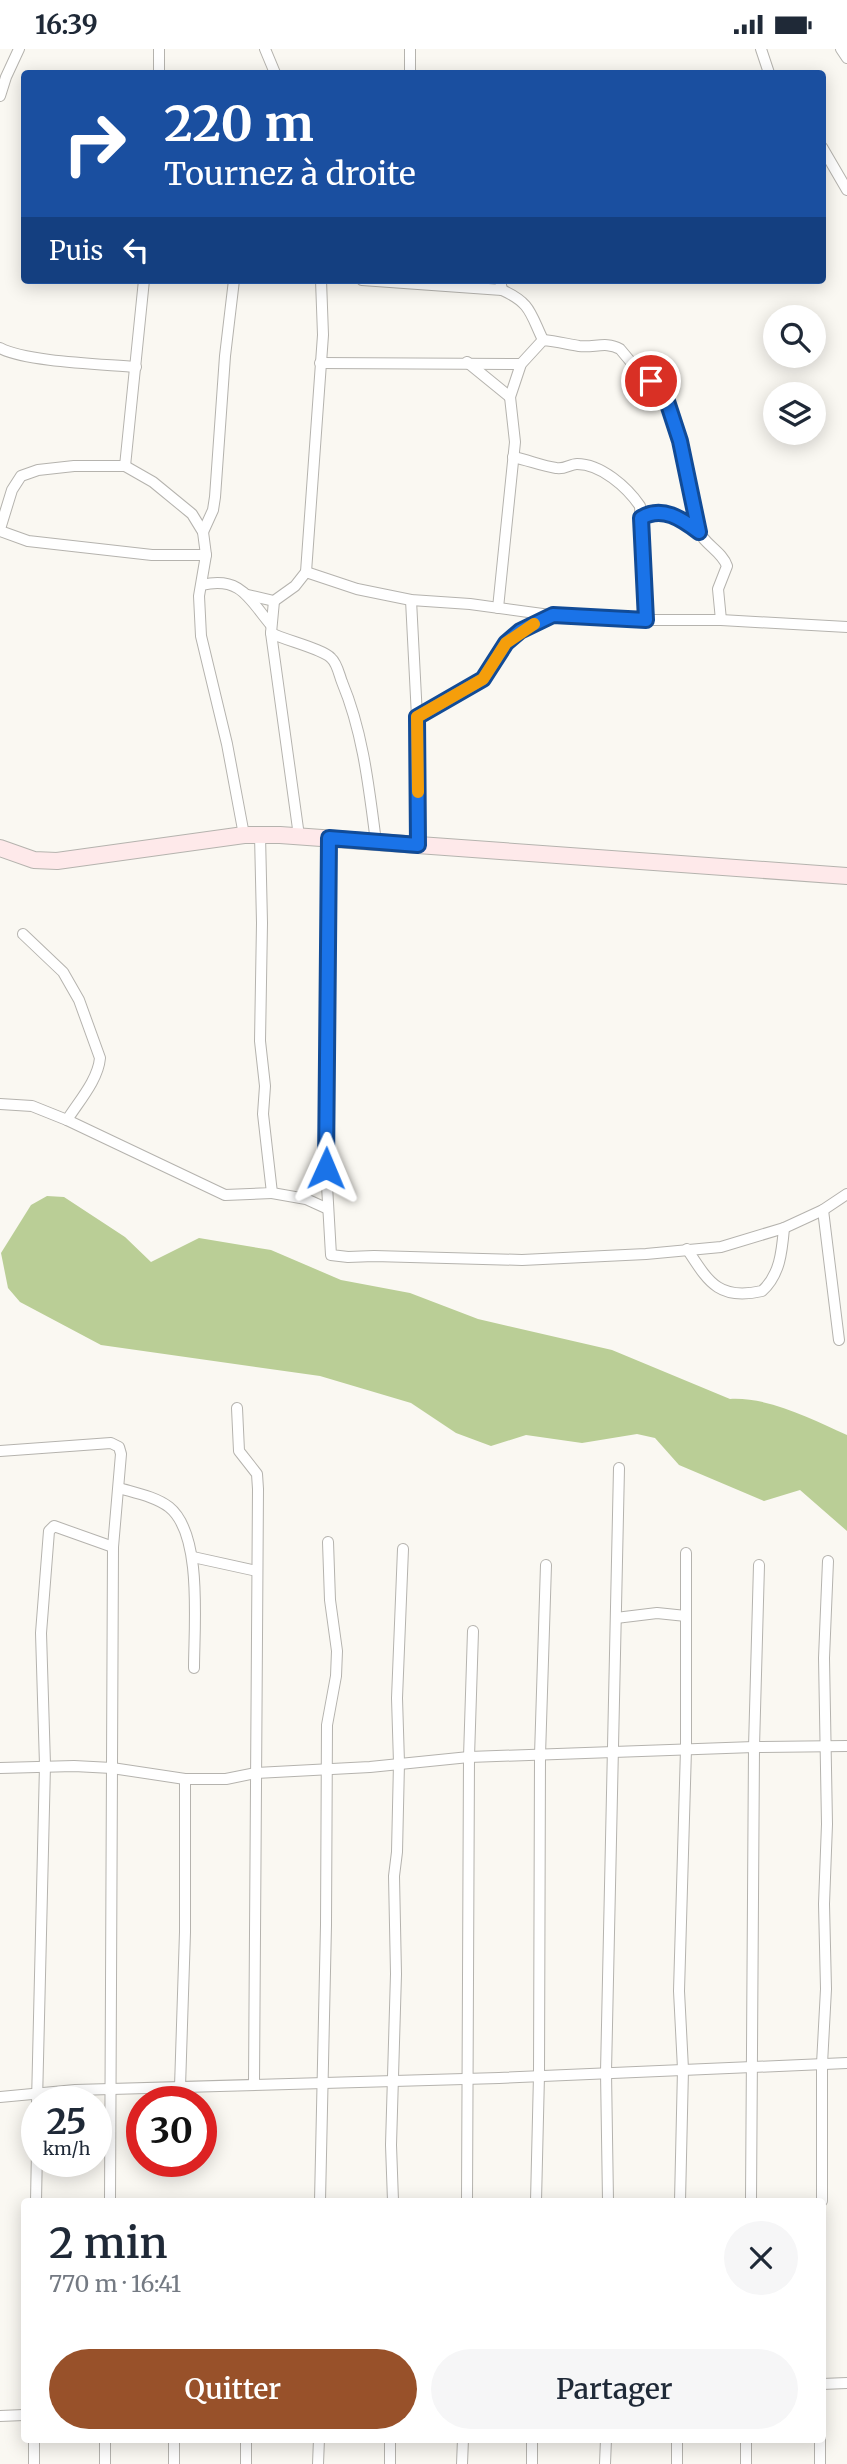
<!DOCTYPE html>
<html lang="fr">
<meta charset="utf-8">
<style>
body{margin:0;font-family:Merriweather,serif;background:#f6f6f7;color:#1f2937;height:100vh;display:flex;flex-direction:column;font-size:26px;white-space:nowrap}
*{box-sizing:border-box;margin:0}
p{font-size:23px;color:#747a83}
.icon{flex:none;width:38px;height:38px;fill:none;stroke:currentColor;stroke-width:2;stroke-linecap:round;stroke-linejoin:round}
.map{position:relative;flex:1;overflow:hidden}
.drawer{position:absolute;left:21px;top:2149px;width:805px;height:245px;display:flex;flex-direction:column;background:#fff;border-radius:7px;box-shadow:0 4px 18px #0003}
.drawer>*{flex:none}
.hud{position:absolute;left:21px;top:21px;width:805px;height:214px;border-radius:7px;box-shadow:0 4px 18px #0003;background:#1a4fa0;color:#fff;overflow:hidden}
.buttons{position:absolute;left:763px;top:256px;display:grid;gap:14px}
.buttons a{display:grid;place-items:center;width:63px;height:63px;border-radius:50%;background:#fff;box-shadow:0 4px 18px #0003;font-size:35px}
.speed{position:absolute;left:21px;top:2037px;display:flex;gap:14px;font-size:35px;font-weight:700;text-align:center}
.speed>*{display:grid;place-content:center;width:91px;height:91px;border-radius:50%;background:#fff;box-shadow:0 4px 18px #0003;line-height:1}
.speed small{font-size:18px;font-weight:400}
.speed .limit{border:10px solid #d22;background:#fff;color:#111}
.pin{position:absolute;display:grid;place-items:center;width:60px;height:60px;color:#fff;margin:-30px;border:4px solid #fff;border-radius:50%;box-shadow:0 2px 7px #0007}
.me{position:absolute;width:77px;margin:-38px;rotate:1deg;stroke-linejoin:round;filter:drop-shadow(0 0 5px #0008)}
.turn{display:flex;align-items:center;gap:24px;height:147px;padding:0 28px;font-size:32px}
.turn .icon{width:91px;height:91px;stroke-width:2.5}
.turn b{display:block;font-size:49px;line-height:60px}
.then{display:flex;align-items:center;height:66px;padding:0 28px;background:#0003;gap:14px;font-size:26px}
.round{display:grid;place-items:center;flex:none;width:74px;height:74px;border-radius:37px;background:#f6f6f7}
.headline{display:flex;align-items:center;justify-content:space-between;height:119px;padding:0 28px}
h1{font-size:42px;font-weight:600;line-height:52px}
.action{display:flex;gap:14px;margin-top:auto;padding:14px 28px}
.action a{flex:1;height:80px;border-radius:42px;background:#98512a;color:#fff;font-size:28px;font-weight:600;line-height:80px;text-align:center}
.action a+a{background:#f6f6f7;color:#1f2937}
.status{display:flex;justify-content:space-between;align-items:center;height:49px;padding:0 35px;background:#fff;direction:ltr}
.status svg{height:19px;fill:currentColor}
.map>svg:first-child{display:block}
.green{fill:#bace96}
.lines{fill:none;stroke-linecap:round;stroke-linejoin:round}
.street-casing{stroke:#b5b3ae;stroke-width:12}
.secondary-casing{stroke:#b5b3ae;stroke-width:18}
.street{stroke:#fff;stroke-width:10}
.secondary{stroke:#fee9ea;stroke-width:16}
.route-casing{stroke:#114b97;stroke-width:18}
.route{stroke:#1a73e8;stroke-width:12}
.slow{stroke:#f59e0b;stroke-width:12}
</style>
<div class="status"><b>16:39</b><svg viewBox="0 0 49 12"><path d="M0 12V9h3v3zM5 12V6h3v6zM10 12V3h3v9zM15 12V0h3v12zM26 1h20v11H26zM47 4h2v5h-2z"/></svg></div>
<div class="map">
<svg width="847" height="2415" viewBox="0 0 847 2415">
<rect width="100%" height="100%" fill="#faf8f2"/>
<path class="green" d="M47 1147 64 1148 125 1188 151 1213 199 1189 271 1201 341 1231 410 1244 478 1270 612 1301 730 1350C770 1348 811 1370 847 1386V1482L800 1441 764 1452 679 1416 655 1389 637 1385 582 1394 526 1386 491 1397 456 1384 411 1354 320 1327 101 1296 20 1253 8 1239 1 1204 31 1156Z"/>
<g class="lines">
<defs>
<g id="street">
<polyline points="265,0 275,24"/>
<polyline points="410,0 410,24"/>
<polyline points="761,0 769,24"/>
<polyline points="841,0 847,9"/>
<polyline points="159,24 159,0"/>
<polyline points="0,47 6,28 19,0"/>
<polyline points="822,98 847,141"/>
<polyline points="362,231 502,241 500,231"/>
<path d="M502 241C531 254 530 264 543 291"/>
<path d="M0 299C26 313 103 315 136 318"/>
<polyline points="467,313 510,348"/>
<polyline points="320,314 521,315"/>
<path d="M513 408C528 411 542 417 556 419 564 421 570 415 577 415 601 415 627 438 640 457L646 571"/>
<polyline points="125,417 144,231"/>
<path d="M641 469C662 456 682 469 699 483"/>
<polyline points="0,480 12,441 21,427 38,421 74,417 125,417 153,433 192,465 203,483 206,506 199,547 201,587 227,695 244,786"/>
<polyline points="0,482 28,492 152,506 206,506"/>
<polyline points="203,483 213,461 215,448 225,307 234,231"/>
<polyline points="306,523 323,286 321,231"/>
<path d="M202 536C241 527 249 550 271 576"/>
<polyline points="248,546 274,552 295,537 306,523 357,540 411,551 470,555 550,566"/>
<polyline points="411,551 417,668 418,796"/>
<polyline points="274,552 271,584 299,787"/>
<path d="M498 559 515 393 510 348 521 315 543 291C555 292 567 295 579 297 594 299 606 292 620 300L646 331 661 339C684 382 685 433 698 480 703 495 722 502 727 517L718 540 721 571"/>
<path d="M271 584C284 591 323 600 331 609 337 614 339 625 342 633 363 683 369 739 376 793"/>
<polyline points="417,668 483,630 506,594 520,582 553,567 646,571 721,571 847,578"/>
<polyline points="329,789 326,1119 331,1206 348,1208 374,1207 522,1211 646,1205 721,1198 784,1179 823,1161 847,1145"/>
<path d="M23 885 63 923 79 951 100 1009C98 1031 79 1052 67 1071"/>
<polyline points="0,1055 32,1057 67,1071 225,1146 272,1144 263,1065 265,1037 260,992 262,874 260,786"/>
<polyline points="272,1144 306,1150 328,1160"/>
<polyline points="823,1161 839,1291"/>
<path d="M687 1200C708 1232 718 1252 762 1242 780 1226 782 1202 784 1179"/>
<polyline points="237,1359 239,1402 257,1425 258,1440 254,2034"/>
<polyline points="0,1402 111,1394 119,1398 121,1405 113,1498 110,2152"/>
<path d="M119 1439C136 1444 156 1448 169 1458 203 1485 194 1577 194 1619"/>
<polyline points="193,1508 257,1522"/>
<polyline points="616,1569 657,1564 686,1567"/>
<polyline points="0,1719 74,1717 112,1719 185,1730 226,1730 256,1724 370,1718 469,1708 754,1698 847,1697"/>
<polyline points="180,2038 185,1883 185,1730"/>
<polyline points="0,2048 75,2041 499,2029 847,2014"/>
<polyline points="37,2053 45,1716 41,1584 49,1482 54,1477 113,1498"/>
<polyline points="36,2152 37,2101"/>
<polyline points="320,2152 326,1876 327,1676 336,1627 337,1602 330,1551 328,1493"/>
<polyline points="393,2152 391,2096 396,1925 394,1827 397,1803 399,1714 397,1649 403,1500"/>
<polyline points="467,2152 469,1708 473,1582"/>
<polyline points="536,2152 539,2026 540,1706 546,1516"/>
<polyline points="608,2152 606,2023 619,1419"/>
<polyline points="680,2152 683,2020 679,1942 686,1700 686,1504"/>
<polyline points="751,2152 754,1698 759,1516"/>
<polyline points="822,2152 822,2015 826,1940 824,1855 827,1775 824,1609 828,1512"/>
<polyline points="822,2335 847,2334"/>
<polyline points="0,2367 24,2366"/>
<polyline points="174,2390 174,2415"/>
<polyline points="820,2390 820,2415"/>
<polyline points="34,2415 34,2390"/>
<polyline points="105,2415 105,2390"/>
<polyline points="246,2415 246,2390"/>
<polyline points="318,2415 319,2390"/>
<polyline points="390,2415 390,2390"/>
<polyline points="462,2415 463,2390"/>
<polyline points="532,2415 532,2390"/>
<polyline points="605,2415 606,2390"/>
<polyline points="677,2415 677,2390"/>
<polyline points="746,2415 746,2390"/>
</g>
<polyline id="secondary" points="0,799 34,811 57,812 244,786 280,786 847,827"/>
</defs>
<use href="#street" class="street-casing"/>
<use href="#secondary" class="secondary-casing"/>
<use href="#street" class="street"/>
<use href="#secondary" class="secondary"/>
</g>
<g class="lines">
<defs>
<path id="route" d="M326 1119 329 789 418 796 417 668 483 630 506 594 520 582 553 566 646 571 641 469C662 456 682 470 699 483L680 392 664 343 651 332"/>
</defs>
<use href="#route" class="route-casing"/>
<use href="#route" class="route"/>
<polyline class="slow" points="418,743 417,668 483,630 506,594 534,575"/>
</g>
</svg>
<div class="buttons">
<a><svg class="icon" aria-label="search" viewBox="0 0 24 24"><circle cx="10" cy="10" r="6"/><path d="M15 15l6 6"/></svg></a>
<a><svg class="icon" aria-label="layers" viewBox="0 0 24 24"><path d="M12 4l9 5-9 5-9-5zM3 14l9 5 9-5"/></svg></a>
</div>
<div class="speed"><div>25<small>km/h</small></div><div class="limit">30</div></div>
<div class="pin" style="left:651px;top:332px;background:#d93025"><svg class="icon" aria-label="arrive" viewBox="0 0 24 24"><path d="M6 21V4h12l-3 4 3 4H6"/></svg></div>
<svg class="me" style="left:326px;top:1119px" viewBox="-20 -20 40 40"><path d="M0-17L14 15 0 8-14 15z" fill="#1a73e8" stroke="#fff" stroke-width="4"/></svg>
<div class="hud">
<div class="turn"><svg class="icon" aria-label="right" viewBox="0 0 24 24"><path d="M7 20v-9h11M14 6l5 5-5 5"/></svg><div><b>220 m</b>Tournez à droite</div></div>
<div class="then">Puis<svg class="icon" aria-label="left" viewBox="0 0 24 24"><path d="M17 20v-9H6M10 6l-5 5 5 5"/></svg></div>
</div>
<section class="drawer">
<div class="headline"><div><h1>2 min</h1><p>770 m · 16:41</p></div><a class="round"><svg class="icon" aria-label="close" viewBox="0 0 24 24"><path d="M6 6l12 12M18 6L6 18"/></svg></a></div>
<div class="action"><a>Quitter</a><a>Partager</a></div>
</section>
</div>
